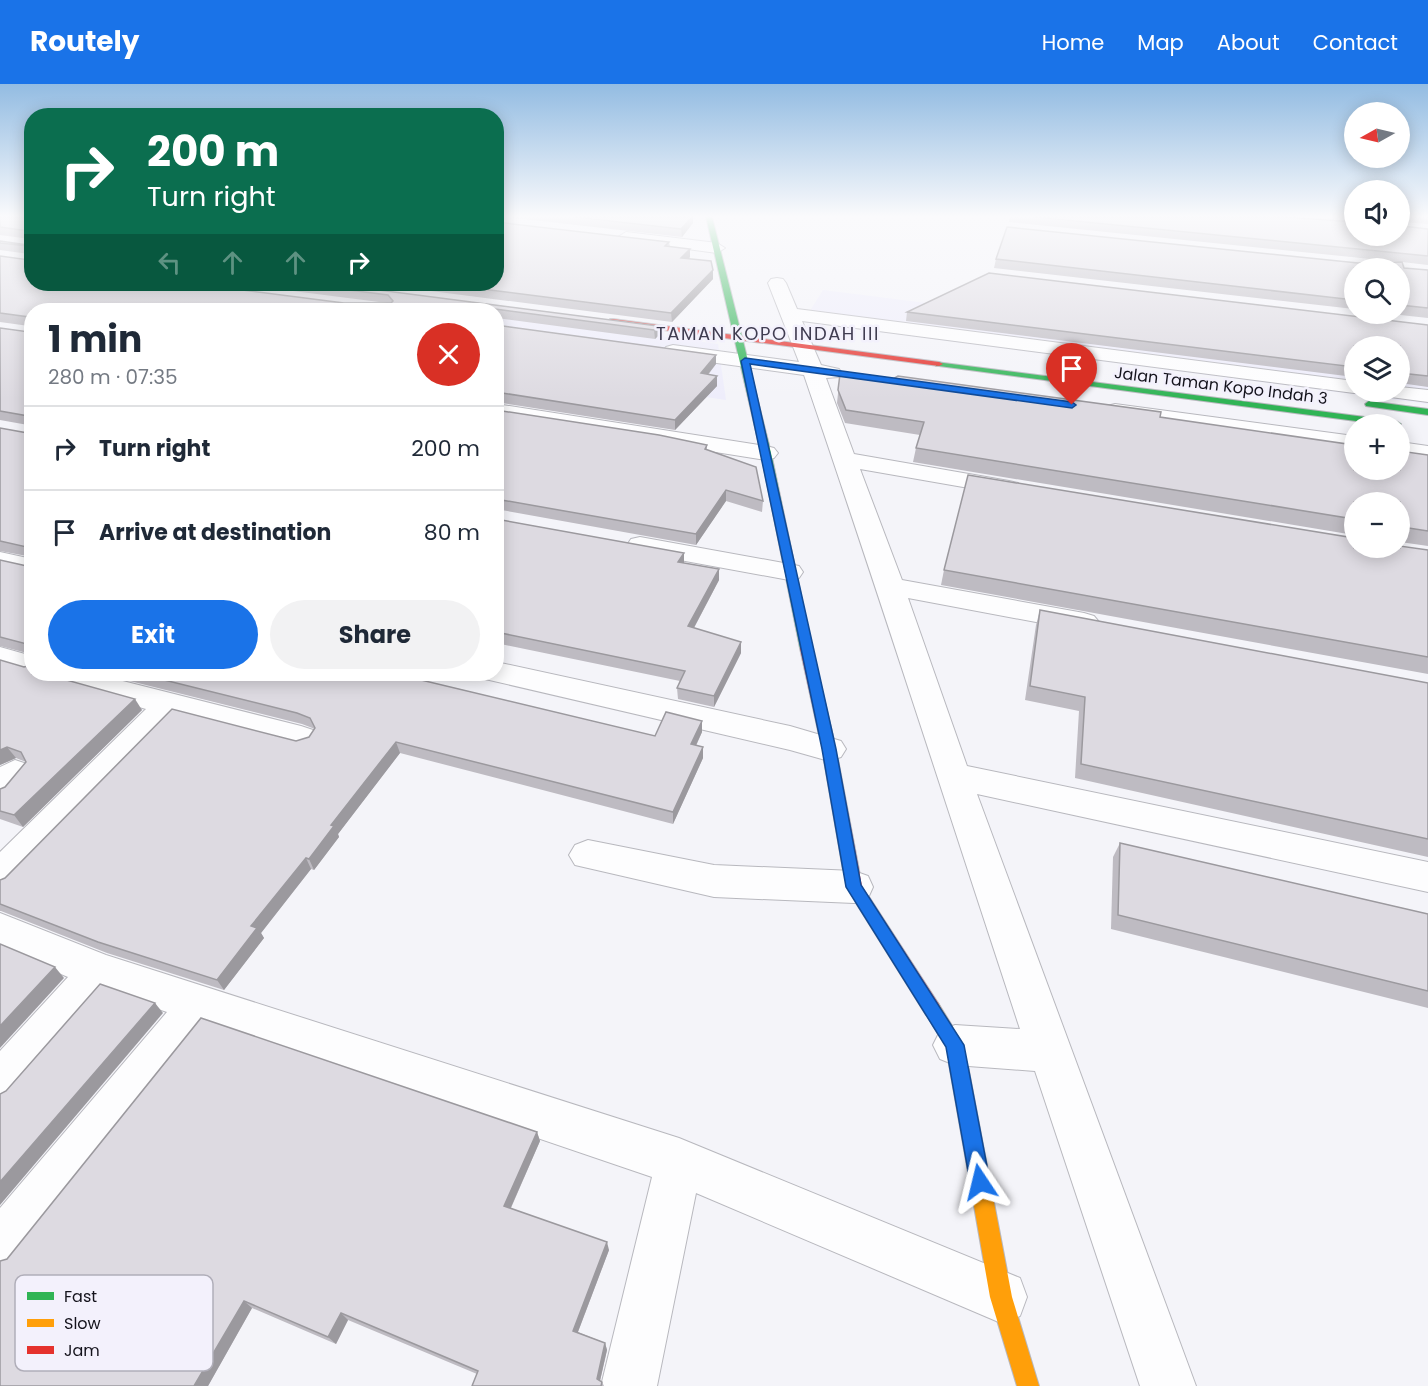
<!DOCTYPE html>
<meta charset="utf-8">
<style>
body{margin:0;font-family:Poppins,sans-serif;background:#f2f2f3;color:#1f2937;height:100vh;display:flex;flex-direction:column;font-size:22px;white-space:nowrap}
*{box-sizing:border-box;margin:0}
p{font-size:20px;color:#747a83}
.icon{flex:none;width:33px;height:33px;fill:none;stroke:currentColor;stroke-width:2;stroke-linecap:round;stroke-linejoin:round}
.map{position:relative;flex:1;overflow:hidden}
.panel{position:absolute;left:24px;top:219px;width:480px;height:378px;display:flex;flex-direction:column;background:#fff;border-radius:24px;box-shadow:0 3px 15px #0003}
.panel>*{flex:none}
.hud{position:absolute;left:24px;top:24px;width:480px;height:183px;border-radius:24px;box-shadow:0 3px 15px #0003;background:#0b6e4f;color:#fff;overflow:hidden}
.needle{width:39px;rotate:262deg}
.tools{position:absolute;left:1344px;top:18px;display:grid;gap:12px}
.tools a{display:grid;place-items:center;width:66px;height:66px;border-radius:50%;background:#fff;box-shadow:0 3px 15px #0003;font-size:30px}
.pin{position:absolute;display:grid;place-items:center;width:51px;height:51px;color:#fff;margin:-62px -26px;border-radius:50% 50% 50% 0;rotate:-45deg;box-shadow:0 0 6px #0007}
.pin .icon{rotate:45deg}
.me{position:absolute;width:66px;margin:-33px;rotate:350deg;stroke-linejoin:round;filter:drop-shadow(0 0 4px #0008)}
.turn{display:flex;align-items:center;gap:21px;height:126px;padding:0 24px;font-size:27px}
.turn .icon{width:78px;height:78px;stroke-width:2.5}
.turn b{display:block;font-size:42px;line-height:51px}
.lanes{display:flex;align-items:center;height:57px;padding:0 24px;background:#0003;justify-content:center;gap:30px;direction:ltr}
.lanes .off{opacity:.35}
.round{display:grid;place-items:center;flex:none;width:63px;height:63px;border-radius:32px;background:#f2f2f3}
.summary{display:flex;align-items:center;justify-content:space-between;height:102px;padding:0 24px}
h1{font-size:36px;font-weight:700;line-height:45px}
.action{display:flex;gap:12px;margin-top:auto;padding:12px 24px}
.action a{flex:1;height:69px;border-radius:36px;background:#1a73e8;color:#fff;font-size:24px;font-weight:700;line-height:69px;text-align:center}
.action a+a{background:#f2f2f3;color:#1f2937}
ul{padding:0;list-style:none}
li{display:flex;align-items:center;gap:18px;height:84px;padding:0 24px;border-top:2px solid #e0e1e3}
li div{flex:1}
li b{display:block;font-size:22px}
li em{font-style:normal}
header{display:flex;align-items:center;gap:36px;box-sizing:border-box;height:84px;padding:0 30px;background:#1a73e8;color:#fff}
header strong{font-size:28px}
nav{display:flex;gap:33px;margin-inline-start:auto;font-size:21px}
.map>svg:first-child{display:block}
.built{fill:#eeedfb}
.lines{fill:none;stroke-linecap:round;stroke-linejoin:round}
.street-casing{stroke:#b8b8be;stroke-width:2}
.fast-casing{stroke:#b8b8be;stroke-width:2}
.slow-casing{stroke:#b8b8be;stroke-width:2}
.jam-casing{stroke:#b8b8be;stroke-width:2}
.street{fill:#fdfdfe;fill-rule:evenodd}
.fast{fill:#30b455;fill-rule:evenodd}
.slow{fill:#ff9f0a;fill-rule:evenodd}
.jam{fill:#e5322d;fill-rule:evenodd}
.wall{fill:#bebbc2}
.shaded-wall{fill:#9b999e}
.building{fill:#dddae1;stroke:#9b999e;stroke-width:1.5}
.route{fill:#1a73e8;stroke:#114b97;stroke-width:1.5}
.labels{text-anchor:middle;stroke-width:5;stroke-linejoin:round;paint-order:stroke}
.far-street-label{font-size:16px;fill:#14131c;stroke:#f3f1fc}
.far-quarter-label{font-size:18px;letter-spacing:1.5px;fill:#403d51;stroke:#f3f1fc}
.key{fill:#f3f1fc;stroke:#b0aeb9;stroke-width:1.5}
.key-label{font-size:16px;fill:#14131c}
</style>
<header>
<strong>Routely</strong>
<nav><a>Home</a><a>Map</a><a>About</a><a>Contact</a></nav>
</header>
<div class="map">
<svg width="1428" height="1302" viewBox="0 0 1428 1302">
<rect width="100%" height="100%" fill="#f4f4f9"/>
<g class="built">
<polygon points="823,206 1354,273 1354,308 1400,308 1400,279 1428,283 1428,320 803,238"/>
<polygon points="496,230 718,260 726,316 497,282"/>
</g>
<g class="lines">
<defs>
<g id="street">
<polygon points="626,148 717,159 725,164 717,169 620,156 618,153"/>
<path d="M777 194 783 195 786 199 797 225 1354 297V308H1361L1354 309 802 237 821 281 839 285 842 289 839 293 826 294 854 370 1009 397 1018 399 1021 404 1018 409 1009 411 860 385 902 496 1084 529 1094 532 1099 538 1094 544 1084 547 908 514 967 682 1428 778V808L977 710 1196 1302H1140L1035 987 955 981 940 975 933 961 940 947 955 941 1020 945C948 727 878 507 804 291L673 273 666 271 663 267 666 263 673 261 799 278 768 199 771 195Z"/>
<polygon points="1400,303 1428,306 1428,318 1383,312 1379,308 1400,308"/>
<polygon points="496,320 766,362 774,364 778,369 774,374 766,376 496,333"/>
<polygon points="1115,320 1354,352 1354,366 1107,332 1104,327 1107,322"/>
<polygon points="1400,358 1428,362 1428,376 1400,372"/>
<polygon points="640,453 789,480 799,482 803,488 799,494 789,496 631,467 627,461 631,455"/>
<polygon points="0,468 32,475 32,491 0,484"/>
<polygon points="0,563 32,572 32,590 41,590 32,592 0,583"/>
<polygon points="496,578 790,642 841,657 846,665 841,673 829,677 790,666 485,595 482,590 496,590"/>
<polygon points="44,590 95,590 301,642 313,646 318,654 313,662 301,666 177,634 13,803 0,807 0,768 146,625 48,597"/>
<polygon points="15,676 27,680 32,689 12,713 0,717 0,683"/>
<polygon points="588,756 714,781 854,787 868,792 873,803 868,814 854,819 714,813 575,781 569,771 575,761"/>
<polygon points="0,829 106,871 679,1054 1020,1194 1027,1213 1020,1232 1001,1239 696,1109 657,1302 601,1302 652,1093 208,942 18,1181 0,1188 0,1124 167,928 108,908 16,1015 0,1022 0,967 68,893 0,864"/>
</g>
<g id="fast">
<polygon points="706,133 712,133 771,369 812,564 806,568 800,564 761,369"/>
<polygon points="936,278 1396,337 1401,340 1379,340 939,282 936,282"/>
<polygon points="1369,317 1428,325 1428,331 1366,322 1365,320"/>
</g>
<polygon id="slow" points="932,917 938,919 964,961 1012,1213 1039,1302 1017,1302 990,1213 946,963 923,925 926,919"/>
<g id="jam">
<polygon points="613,235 939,278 943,280 939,282 610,239 610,235"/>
<polygon points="806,560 812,564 836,665 862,802 938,919 941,925 938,931 932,933 926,931 846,803 822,665 800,564"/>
</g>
</defs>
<use href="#street" class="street-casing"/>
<use href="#fast" class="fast-casing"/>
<use href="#slow" class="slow-casing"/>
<use href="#jam" class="jam-casing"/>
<use href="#street" class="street"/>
<use href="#fast" class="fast"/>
<use href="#slow" class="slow"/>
<use href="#jam" class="jam"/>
</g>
<g class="wall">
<polygon points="0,133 32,133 32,200 344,219 387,219 239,200 332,200 658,242 659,251 655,255 496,234 496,226 32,226 32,590 142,626 23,743 0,735 0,705 5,703 26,678 16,674 0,681 24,583 30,582 27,577 27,569 0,562 0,476 27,482 27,472 0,467 0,344 28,349 28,341 0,336 0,244 29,248 29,242 0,238 0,172 29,176 29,170 0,166 0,157 28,161 30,159 30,155 0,151"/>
<polygon points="505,133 693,133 693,139 682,153"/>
<polygon points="1010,133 1285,133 1354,152 1400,133 1428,133 1428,140 1402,138 1402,142 1428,145 1428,181 1402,178 1404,184 1428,186 1428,234 1391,230 1400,230 1400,184 1354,184 1354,225 994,184 996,175 1358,179 1400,178 1009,138"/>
<polygon points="669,158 670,163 690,173 688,175 713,195 672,238 377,200 496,200"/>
<polygon points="907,228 1428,241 1428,303 1400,299 1400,262 1354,262 1354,293 906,237"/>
<polygon points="496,241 716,271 716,280 708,291 717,292 717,302 675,346 496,318"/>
<polygon points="840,290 1428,371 1428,462 1400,458 1400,459 1400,418 1354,418 1354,452 1354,451 913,378 916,364 920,351 845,339 837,319"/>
<polygon points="496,326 707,361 707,366 763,417 762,428 726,417 696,461 496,425"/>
<polygon points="496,435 684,469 684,479 719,485 719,496 694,544 741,569 714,623 678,615 677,604 680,597 496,559"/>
<polygon points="1428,466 1428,590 941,501 944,486"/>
<polygon points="1040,526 1428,599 1428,773 1075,694 1079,627 1025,616 1036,541"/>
<polygon points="102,590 396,590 655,652 702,648 696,662 703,663 703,674 673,740 400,669 338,750 339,753 314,786 311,785 261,849 264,854 224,906 107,869 1,827 0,827 0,796 296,657 309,653 315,645 302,640"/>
<polygon points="1120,759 1428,830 1428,924 1111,845 1113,773"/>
<polygon points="537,1048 540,1057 511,1124 609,1166 578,1248 605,1259 607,1266 600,1297 602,1298 604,1302 472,1302 477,1290 348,1236 336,1260 252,1224 208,1302 0,1302"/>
</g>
<g class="shaded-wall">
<polygon points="692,133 693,133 693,139 682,153 681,145"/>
<polygon points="690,165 690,173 681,183 681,174"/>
<polygon points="713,186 713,195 672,238 671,229"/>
<polygon points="658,242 659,251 655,255 654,246"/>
<polygon points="716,271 716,280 701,299 701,289"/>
<polygon points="717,292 717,302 675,346 675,336"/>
<polygon points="726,406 726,417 696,461 696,450"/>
<polygon points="684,469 684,479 678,478"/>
<polygon points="719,485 719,496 689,553 688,542"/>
<polygon points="741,558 741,569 714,623 714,612"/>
<polygon points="135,615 142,626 23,743 14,731"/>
<polygon points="702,637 702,648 691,672 691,660"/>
<polygon points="396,658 400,669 338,750 339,753 314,786 309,775 331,741"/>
<polygon points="7,663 16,674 0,681 0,666"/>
<polygon points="703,663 703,674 673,740 673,728"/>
<polygon points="306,774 311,785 261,849 264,854 224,906 217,896 251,842"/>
<polygon points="55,883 64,894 0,964 0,942"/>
<polygon points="155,919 163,929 0,1121 0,1098"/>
<polygon points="537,1048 540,1057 508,1130 504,1122"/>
<polygon points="607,1158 609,1166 576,1253 573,1247"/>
<polygon points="244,1217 252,1224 208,1302 194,1302"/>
<polygon points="341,1229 348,1236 336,1260 328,1253"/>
<polygon points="605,1259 607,1266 599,1301 597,1295"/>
</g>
<g class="building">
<polygon points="0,133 32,133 32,200 195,200 344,219 391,219 393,217 388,211 302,200 332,200 658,242 654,246 495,225 493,226 32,226 32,577 27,577 27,560 0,553 0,476 27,482 27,463 0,457 0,344 28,349 28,332 0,327 0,244 29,248 29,233 0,229 0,172 29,176 28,162 0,159 0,157 28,161 30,159 30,149 28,147 0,143"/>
<polygon points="575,133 692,133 681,145"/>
<polygon points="1035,133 1285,133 1354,138 1354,152 1400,152 1400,133 1402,133 1402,142 1428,145 1428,172"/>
<polygon points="496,138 669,158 665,162 690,165 681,174 711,177 713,186 671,229 442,200 496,200"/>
<polygon points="1007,143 1358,179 1402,178 1404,184 1428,186 1428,224 1400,221 1400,184 1354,184 1354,216 996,175"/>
<polygon points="989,189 1428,241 1428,292 1400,289 1400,262 1354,262 1354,283 907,228"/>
<polygon points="496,241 716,271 701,289 717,292 675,336 496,308"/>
<polygon points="840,290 891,296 898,292 1161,328 1160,333 1354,361 1354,386 1400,386 1400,367 1428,371 1428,447 1409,444 1406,448 1400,448 1400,418 1354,418 1354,435 916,364 924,338 846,326 838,306"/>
<polygon points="496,326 659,351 707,361 705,365 756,383 763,417 726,406 696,450 496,415"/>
<polygon points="968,391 1354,454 1354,464 1400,464 1400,462 1428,466 1428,573 944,486"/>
<polygon points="496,435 684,469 678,478 719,485 688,542 741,558 714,612 677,604 685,587 496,548"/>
<polygon points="1040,526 1428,599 1428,755 1081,680 1085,613 1030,602"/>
<polygon points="0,576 24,583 32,581 32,590 45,590 135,615 14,731 0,727 0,705 5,703 26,678 21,668 7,663 0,666"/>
<polygon points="140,590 396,590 655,652 666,628 702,637 691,660 703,663 673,728 396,658 331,741 334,742 309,775 306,774 251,842 257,844 217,896 98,858 0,820 0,796 5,794 172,625 296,657 309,653 315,644 310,634 297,629"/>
<polygon points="1120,759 1428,830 1428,907 1118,831"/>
<polygon points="0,860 55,883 0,942"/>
<polygon points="100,900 155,919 0,1098 0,1010 6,1007"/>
<polygon points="201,934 537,1048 504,1122 607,1158 573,1247 605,1259 597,1295 602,1298 601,1302 472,1302 478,1287 341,1229 328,1253 244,1217 194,1302 0,1302 0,1177 7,1175"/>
</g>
<linearGradient id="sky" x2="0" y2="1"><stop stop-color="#93bce2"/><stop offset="0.42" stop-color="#fafafc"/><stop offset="1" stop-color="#fafafc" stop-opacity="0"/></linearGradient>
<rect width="1428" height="315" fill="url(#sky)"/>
<polygon class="route" points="745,274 1072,318 1076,321 1072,324 750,280 836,665 861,801 964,961 990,1098 987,1106 980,1108 973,1106 970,1098 946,963 846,803 822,665 741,277"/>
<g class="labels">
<g class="far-street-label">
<text transform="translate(1221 301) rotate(7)" y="6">Jalan Taman Kopo Indah 3</text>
</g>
<g class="far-quarter-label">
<text x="768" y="256">TAMAN KOPO INDAH III</text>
</g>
</g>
<rect x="15" y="1191" width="198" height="96" rx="9" class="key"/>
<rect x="27" y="1208" width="27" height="8" fill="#30b455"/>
<rect x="27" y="1235" width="27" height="8" fill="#ff9f0a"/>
<rect x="27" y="1262" width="27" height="8" fill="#e5322d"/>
<g class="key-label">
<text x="64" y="1218">Fast</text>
<text x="64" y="1245">Slow</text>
<text x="64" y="1272">Jam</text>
</g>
</svg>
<div class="tools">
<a><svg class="needle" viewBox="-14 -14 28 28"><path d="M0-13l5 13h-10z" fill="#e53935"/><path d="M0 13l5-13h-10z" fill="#747a83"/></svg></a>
<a><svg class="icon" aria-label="sound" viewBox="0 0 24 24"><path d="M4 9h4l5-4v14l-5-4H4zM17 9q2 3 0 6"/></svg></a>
<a><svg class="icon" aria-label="search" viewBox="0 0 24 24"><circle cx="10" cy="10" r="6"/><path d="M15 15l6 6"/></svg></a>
<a><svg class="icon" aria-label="layers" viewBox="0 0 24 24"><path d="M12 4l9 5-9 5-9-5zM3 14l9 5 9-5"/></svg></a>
<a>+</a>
<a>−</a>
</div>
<div class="pin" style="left:1072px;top:321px;background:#d93025"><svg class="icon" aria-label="arrive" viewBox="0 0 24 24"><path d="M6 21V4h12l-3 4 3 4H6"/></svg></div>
<svg class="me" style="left:980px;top:1098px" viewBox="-20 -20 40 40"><path d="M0-17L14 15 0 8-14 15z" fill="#1a73e8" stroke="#fff" stroke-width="4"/></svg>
<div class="hud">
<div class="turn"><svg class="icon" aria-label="right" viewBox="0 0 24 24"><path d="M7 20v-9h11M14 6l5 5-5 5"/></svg><div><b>200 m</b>Turn right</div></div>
<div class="lanes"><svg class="icon off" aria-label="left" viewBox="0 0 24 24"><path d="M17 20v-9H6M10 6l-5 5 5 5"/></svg><svg class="icon off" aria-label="ahead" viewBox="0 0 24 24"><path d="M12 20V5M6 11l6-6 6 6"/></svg><svg class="icon off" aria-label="ahead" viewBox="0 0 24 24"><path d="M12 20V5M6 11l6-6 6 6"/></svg><svg class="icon" aria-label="right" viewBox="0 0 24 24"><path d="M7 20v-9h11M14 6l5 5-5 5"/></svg></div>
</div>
<section class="panel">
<div class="summary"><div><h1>1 min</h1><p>280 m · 07:35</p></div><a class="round" style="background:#d93025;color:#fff"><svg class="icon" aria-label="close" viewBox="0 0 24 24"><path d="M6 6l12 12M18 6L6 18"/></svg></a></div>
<ul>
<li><svg class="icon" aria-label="right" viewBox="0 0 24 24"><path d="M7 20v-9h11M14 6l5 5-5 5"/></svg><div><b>Turn right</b></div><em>200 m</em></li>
<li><svg class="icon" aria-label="arrive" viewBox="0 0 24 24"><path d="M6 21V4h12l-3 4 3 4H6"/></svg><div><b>Arrive at destination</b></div><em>80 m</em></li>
</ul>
<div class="action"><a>Exit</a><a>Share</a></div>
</section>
</div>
